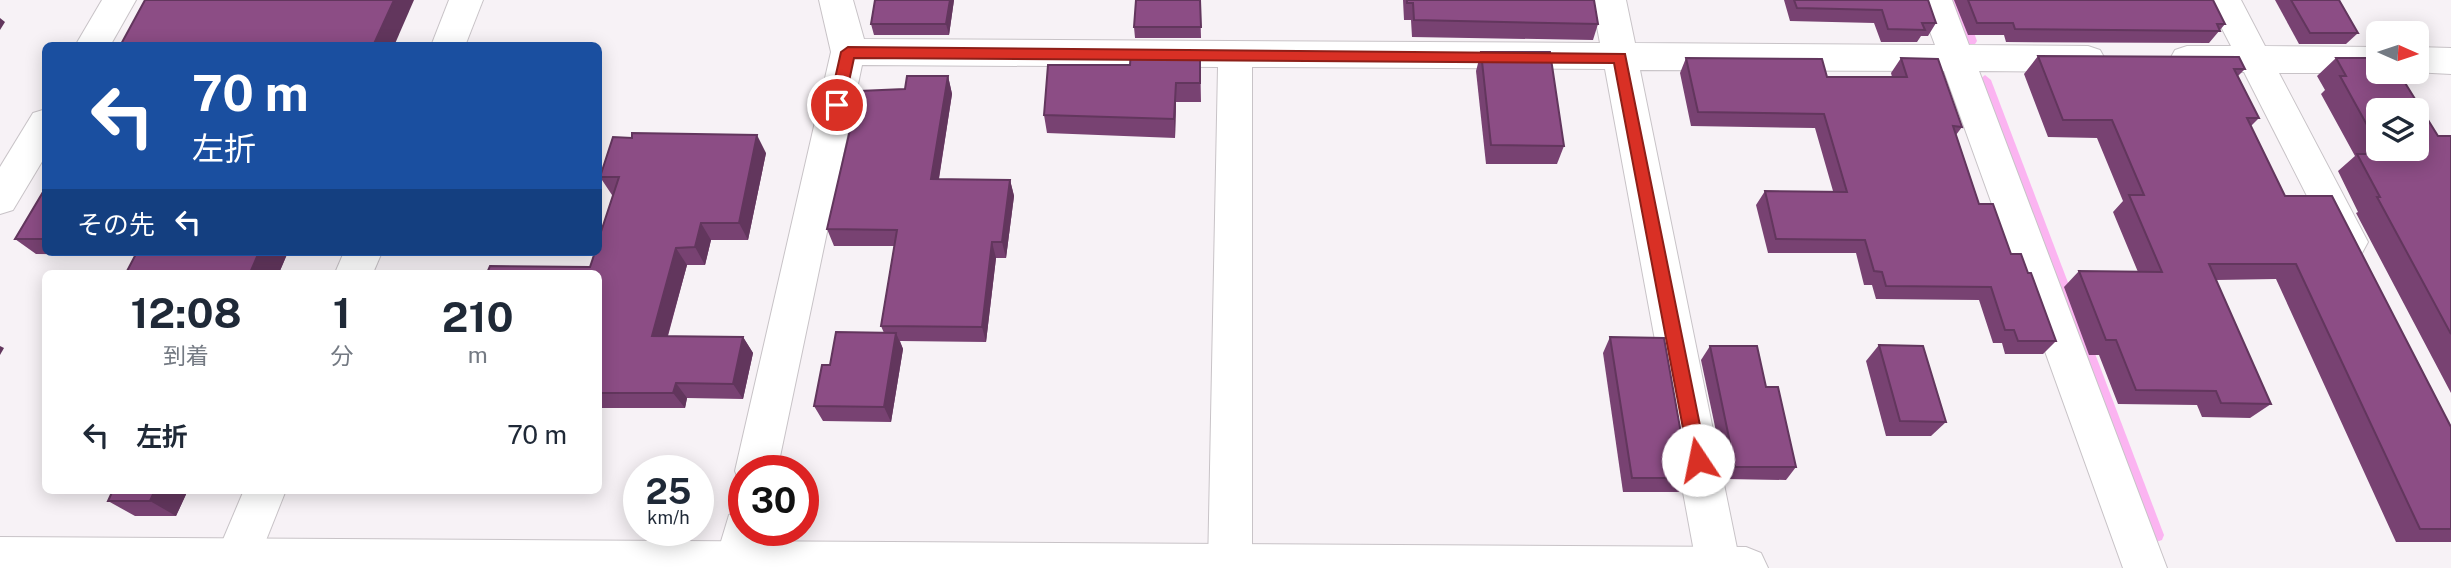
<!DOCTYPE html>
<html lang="ja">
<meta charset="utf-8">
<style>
body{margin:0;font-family:"Public Sans","Noto Sans JP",sans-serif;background:#f2f2f3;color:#1f2937;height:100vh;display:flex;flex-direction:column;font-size:26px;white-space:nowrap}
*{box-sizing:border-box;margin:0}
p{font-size:23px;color:#747a83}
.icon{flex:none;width:38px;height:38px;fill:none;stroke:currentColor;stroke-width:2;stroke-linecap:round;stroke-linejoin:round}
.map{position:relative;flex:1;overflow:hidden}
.sheet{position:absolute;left:42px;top:270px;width:560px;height:224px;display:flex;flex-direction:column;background:#fff;border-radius:10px;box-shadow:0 4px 18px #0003}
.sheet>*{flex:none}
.top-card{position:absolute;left:42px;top:42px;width:560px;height:214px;border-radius:10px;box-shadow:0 4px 18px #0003;background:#1a4fa0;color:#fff;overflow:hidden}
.needle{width:46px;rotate:93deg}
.buttons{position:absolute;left:2366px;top:21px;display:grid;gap:14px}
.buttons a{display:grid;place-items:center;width:63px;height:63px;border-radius:10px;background:#fff;box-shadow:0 4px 18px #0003;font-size:35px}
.speed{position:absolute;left:623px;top:455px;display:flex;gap:14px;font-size:35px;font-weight:700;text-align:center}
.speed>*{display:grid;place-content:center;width:91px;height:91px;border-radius:50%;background:#fff;box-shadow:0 4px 18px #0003;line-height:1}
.speed small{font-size:18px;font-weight:400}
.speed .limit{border:10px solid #d22;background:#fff;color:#111}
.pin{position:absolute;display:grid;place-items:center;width:60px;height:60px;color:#fff;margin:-30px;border:4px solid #fff;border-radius:50%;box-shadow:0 2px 7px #0007}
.me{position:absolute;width:77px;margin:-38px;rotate:349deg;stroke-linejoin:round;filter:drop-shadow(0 0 5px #0008)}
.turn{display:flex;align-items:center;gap:24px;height:147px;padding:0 35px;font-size:32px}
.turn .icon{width:91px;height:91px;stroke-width:2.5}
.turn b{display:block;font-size:49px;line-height:60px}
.then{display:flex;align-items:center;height:66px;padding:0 35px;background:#0003;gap:14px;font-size:26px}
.eta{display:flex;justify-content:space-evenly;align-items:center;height:119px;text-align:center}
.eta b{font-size:42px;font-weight:700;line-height:49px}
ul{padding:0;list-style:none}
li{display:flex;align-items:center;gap:21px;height:91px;padding:0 35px}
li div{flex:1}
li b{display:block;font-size:26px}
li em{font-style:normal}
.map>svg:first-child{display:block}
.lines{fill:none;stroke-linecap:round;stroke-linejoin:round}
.stream{fill:#fbb4f1;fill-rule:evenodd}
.minor-casing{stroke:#c8c3c7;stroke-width:2}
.tertiary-casing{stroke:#c8c3c7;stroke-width:2}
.minor{fill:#fff;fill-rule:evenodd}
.tertiary{fill:#fff;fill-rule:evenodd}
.wall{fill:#784272;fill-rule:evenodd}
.shaded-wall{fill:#62365d}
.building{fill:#8c4d85;stroke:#62365d;stroke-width:2}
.route{fill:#d93025;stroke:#8d1f18;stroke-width:2}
</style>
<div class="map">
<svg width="2451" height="568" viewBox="0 0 2451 568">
<rect width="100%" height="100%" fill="#f7f2f6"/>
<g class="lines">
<g class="stream">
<polygon points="1950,0 1962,0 1977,41 1975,44 1967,44"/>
<polygon points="1985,75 1991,80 2164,535 2162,540 2156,542 2150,540 2148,535 1979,80"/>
</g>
<defs>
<g id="minor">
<polygon points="102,0 136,0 110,46 75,46"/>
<polygon points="449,0 483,0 465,46 431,46"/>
<polygon points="819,0 853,0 864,39 1600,43 1592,0 1626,0 1635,43 1935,45 1918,0 1952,0 1969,45 2088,46 2100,50 2105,59 2100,68 2088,72 1979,71 2167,568 2123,568 1944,71 1640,70 1741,568 1697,568 1605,69 1252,67 1252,568 1208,568 1218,67 862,65 777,471 744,471 744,486 741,485 735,471 831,52"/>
<polygon points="2207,0 2241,0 2265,46 2378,47 2378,72 2382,72 2378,73 2279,73 2368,242 2362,253 2349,258 2336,253 2244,72 2187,72 2175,68 2170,59 2175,50 2187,46 2231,46"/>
<polygon points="2417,47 2451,48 2451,74 2413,72 2417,72"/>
<polygon points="46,109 46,155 13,210 0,214 0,167 33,113"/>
<polygon points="344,252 382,252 373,273 335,273"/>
<polygon points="244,490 286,490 255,568 211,568"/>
<polygon points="744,509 744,530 765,530 757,568 713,568 729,515"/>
</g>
<polygon id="tertiary" points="0,537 1746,547 1761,553 1768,568 0,568"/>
</defs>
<use href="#minor" class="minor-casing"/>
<use href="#tertiary" class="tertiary-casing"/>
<use href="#minor" class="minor"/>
<use href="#tertiary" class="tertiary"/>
</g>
<g class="wall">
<polygon points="954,0 949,35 874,35 871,24"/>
<polygon points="1200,0 1201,38 1135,38 1134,27"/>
<polygon points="1403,0 1594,0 1598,24 1593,40 1412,37 1411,20 1404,20"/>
<polygon points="1784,0 1928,0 1936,23 1928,36 1921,36 1917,42 1881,42 1874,23 1790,21"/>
<polygon points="1954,0 2213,0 2225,24 2209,43 2006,42 2004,35 1968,35"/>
<polygon points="2275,0 2339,0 2358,33 2346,44 2299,44"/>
<polygon points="1200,51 1201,102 1176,102 1175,138 1047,133 1044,115 1130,65"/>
<polygon points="1481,52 1564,146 1557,164 1486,164 1476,71"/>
<polygon points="2038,56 2245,69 2237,77 2259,118 2251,126 2285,196 2451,427 2451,542 2396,542 2276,279 2216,280 2271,404 2250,418 2202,417 2197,405 2118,404 2099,355 2089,355 2064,287 2079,271 2138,272 2113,212 2123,201 2097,138 2048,137 2024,74"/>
<polygon points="1686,58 1827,77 1892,77 1891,73 1901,58 1962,127 1956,135 1979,204 2011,254 2028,273 2056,341 2043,354 2005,354 2002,343 1993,343 1979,300 1876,299 1872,285 1864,285 1856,253 1768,253 1756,205 1765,191 1833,191 1815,128 1691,126 1680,73"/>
<path d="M2336 58 2438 136H2451V393L2356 213 2358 212 2338 171 2355 156 2321 94 2325 90 2317 76ZM2378 110 2417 149H2378Z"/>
<polygon points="948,76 952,94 939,179 1010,180 1014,196 1006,258 996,258 986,342 900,341 903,349 891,422 823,421 814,406 830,365 884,333 881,326 894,246 834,246 827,229"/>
<polygon points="766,153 748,240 711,240 705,265 687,265 668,336 743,337 753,353 743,399 687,398 685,408 598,408 598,273 590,267 613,195 612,195 600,177"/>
<polygon points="46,187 46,252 288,252 279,273 126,273 135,255 36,254 15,239"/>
<polygon points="1610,337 1689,478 1679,492 1623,492 1603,353"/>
<polygon points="1879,345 1946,422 1931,436 1886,436 1866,361"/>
<polygon points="1710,346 1766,387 1796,467 1786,480 1726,479 1701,360"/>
<polygon points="113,490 188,490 176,516 135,516 108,501"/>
</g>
<g class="shaded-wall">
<polygon points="394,0 414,0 394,46 373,46"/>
<polygon points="950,0 954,0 949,35 946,24"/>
<polygon points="0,18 5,22 0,30"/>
<polygon points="948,76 952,94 936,196 931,179"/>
<polygon points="1176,83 1176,102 1175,138 1174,119"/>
<polygon points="757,135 766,153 748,240 739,223"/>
<polygon points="1010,180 1014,196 1006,258 1002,242"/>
<polygon points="701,223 711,240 705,265 695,247"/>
<polygon points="992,242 996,258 986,342 982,327"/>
<polygon points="676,248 687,265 663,352 652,336"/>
<polygon points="259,252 288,252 279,273 250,273"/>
<polygon points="896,333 903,349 891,422 884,407"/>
<polygon points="743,337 753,353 743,399 733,384"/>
<polygon points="0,346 4,348 0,355"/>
<polygon points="676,383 687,398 685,408 673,393"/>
<polygon points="155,490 188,490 176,516 150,501"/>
</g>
<g class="building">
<polygon points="145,0 394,0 373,46 120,46"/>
<polygon points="875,0 950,0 946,24 871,24"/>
<polygon points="1136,0 1200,0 1201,27 1134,27"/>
<polygon points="1407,0 1594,0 1598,24 1414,20 1413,3 1407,3"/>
<polygon points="1794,0 1928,0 1936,23 1922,23 1925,30 1888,29 1882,10 1797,8"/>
<polygon points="1968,0 2213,0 2225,24 2217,24 2220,31 2015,29 2013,23 1977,23"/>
<polygon points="2291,0 2339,0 2358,33 2310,33"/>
<polygon points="1131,50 1200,51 1200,83 1176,83 1174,119 1044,115 1048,65 1130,65"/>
<polygon points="1481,52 1550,52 1564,146 1491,145"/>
<polygon points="2038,56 2239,57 2245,69 2234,69 2259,118 2247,118 2285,196 2332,196 2451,427 2451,529 2420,529 2296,264 2209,264 2271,404 2221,403 2216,391 2136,390 2116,340 2106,340 2079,271 2162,272 2129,195 2144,195 2112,120 2063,120"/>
<polygon points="1686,58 1822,59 1827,77 1907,77 1901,58 1938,59 1962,127 1953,126 1979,204 1993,204 2011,254 2021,254 2028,273 2031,273 2056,341 2018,341 2014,330 2005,330 1991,287 1886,286 1882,272 1874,271 1865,240 1776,239 1765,191 1847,192 1824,114 1698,112"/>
<polygon points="2336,58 2378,58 2378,72 2392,72 2396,78 2402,78 2438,136 2451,136 2451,334 2377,197 2380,197 2357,154 2383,154 2380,149 2417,149 2417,110 2378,110 2378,145 2340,76 2346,76"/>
<polygon points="907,76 948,76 931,179 1010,180 1002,242 992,242 982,327 881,326 897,230 827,229 859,91 905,89"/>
<polygon points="632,133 757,135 739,223 701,223 695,247 676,248 652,336 743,337 733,384 676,383 673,393 598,393 598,273 487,273 490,266 590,267 595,252 598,252 598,241 619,177 600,177 613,137 632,138"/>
<polygon points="46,187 46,239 15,239"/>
<polygon points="137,252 259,252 250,273 126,273"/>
<polygon points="836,332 896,333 884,407 814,406 822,365 830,365"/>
<polygon points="1610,337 1664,338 1689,478 1632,478"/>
<polygon points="1879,345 1923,346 1946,422 1900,421"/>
<polygon points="1710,346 1757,346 1766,387 1778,387 1796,467 1735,467"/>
<polygon points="113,490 155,490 150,501 108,501"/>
</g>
<polygon class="route" points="848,47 1625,54 1707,460 1704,466 1698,468 1689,460 1614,63 854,58 844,105 837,110 829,105 841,52"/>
</svg>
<div class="buttons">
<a><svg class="needle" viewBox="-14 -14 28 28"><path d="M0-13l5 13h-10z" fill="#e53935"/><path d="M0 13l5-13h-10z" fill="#747a83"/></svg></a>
<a><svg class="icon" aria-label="layers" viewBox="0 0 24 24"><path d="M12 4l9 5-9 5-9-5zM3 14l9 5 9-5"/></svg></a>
</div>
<div class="speed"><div>25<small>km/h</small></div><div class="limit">30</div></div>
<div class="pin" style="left:837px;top:105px;background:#d93025"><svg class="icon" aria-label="arrive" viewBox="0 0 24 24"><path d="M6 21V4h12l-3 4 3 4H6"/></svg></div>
<svg class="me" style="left:1698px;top:460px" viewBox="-20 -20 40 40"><circle r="19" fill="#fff"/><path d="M0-13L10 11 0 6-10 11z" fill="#d93025"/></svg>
<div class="top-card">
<div class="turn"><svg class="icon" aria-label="left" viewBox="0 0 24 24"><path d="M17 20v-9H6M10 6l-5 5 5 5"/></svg><div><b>70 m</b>左折</div></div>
<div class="then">その先<svg class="icon" aria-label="left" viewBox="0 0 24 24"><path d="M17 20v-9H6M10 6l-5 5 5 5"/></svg></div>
</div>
<section class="sheet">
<div class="eta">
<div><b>12:08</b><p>到着</p></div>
<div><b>1</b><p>分</p></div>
<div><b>210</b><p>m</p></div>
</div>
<ul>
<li><svg class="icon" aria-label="left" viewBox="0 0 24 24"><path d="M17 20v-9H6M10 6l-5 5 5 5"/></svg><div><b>左折</b></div><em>70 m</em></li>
</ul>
</section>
</div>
